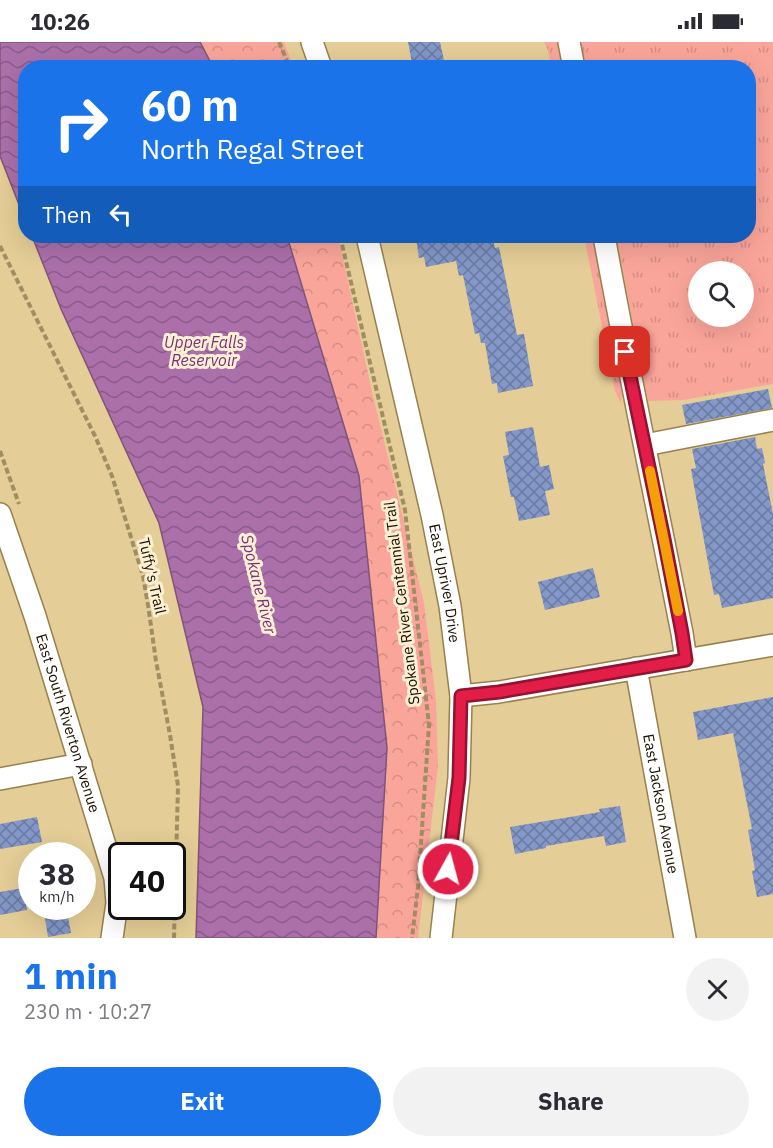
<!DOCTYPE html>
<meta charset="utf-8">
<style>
body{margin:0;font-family:"IBM Plex Sans",sans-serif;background:#f2f2f3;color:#2b2b33;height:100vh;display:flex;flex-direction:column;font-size:22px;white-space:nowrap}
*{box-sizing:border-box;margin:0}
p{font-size:20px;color:#7c7c81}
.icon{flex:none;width:33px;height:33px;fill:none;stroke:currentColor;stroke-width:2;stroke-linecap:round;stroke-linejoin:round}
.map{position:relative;height:896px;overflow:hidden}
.drawer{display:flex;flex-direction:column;background:#fff;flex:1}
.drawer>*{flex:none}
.top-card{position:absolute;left:18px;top:18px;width:738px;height:183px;border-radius:24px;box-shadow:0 6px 24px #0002;background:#1a73e8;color:#fff;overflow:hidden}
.fabs{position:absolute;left:688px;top:219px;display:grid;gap:12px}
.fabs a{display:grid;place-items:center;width:66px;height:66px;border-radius:50%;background:#fff;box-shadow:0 6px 24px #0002;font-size:30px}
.speed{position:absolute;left:18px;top:800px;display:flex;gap:12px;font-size:30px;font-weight:700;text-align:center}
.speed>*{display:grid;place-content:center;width:78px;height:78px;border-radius:50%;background:#fff;box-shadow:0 6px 24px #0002;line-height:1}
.speed small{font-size:15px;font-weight:400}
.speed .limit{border:3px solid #111;border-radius:9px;background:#fff;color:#111}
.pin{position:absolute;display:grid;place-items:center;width:51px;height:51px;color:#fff;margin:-26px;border-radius:12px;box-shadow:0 3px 9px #0006}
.me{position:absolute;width:66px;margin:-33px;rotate:7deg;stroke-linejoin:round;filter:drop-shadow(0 0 4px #0008)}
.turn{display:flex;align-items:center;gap:21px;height:126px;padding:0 24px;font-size:27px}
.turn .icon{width:78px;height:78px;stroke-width:2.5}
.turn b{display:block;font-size:42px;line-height:51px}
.then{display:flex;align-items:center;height:57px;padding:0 24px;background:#0003;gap:12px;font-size:22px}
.round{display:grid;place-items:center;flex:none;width:63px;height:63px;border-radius:32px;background:#f2f2f3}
.head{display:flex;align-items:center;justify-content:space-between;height:102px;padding:0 24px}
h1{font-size:36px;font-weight:700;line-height:45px;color:#1a73e8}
.button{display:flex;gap:12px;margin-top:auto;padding:12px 24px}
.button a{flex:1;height:69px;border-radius:36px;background:#1a73e8;color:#fff;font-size:24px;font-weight:700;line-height:69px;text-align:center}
.button a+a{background:#f2f2f3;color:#2b2b33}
.status{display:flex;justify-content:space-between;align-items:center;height:42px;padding:0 30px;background:#fff;direction:ltr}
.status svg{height:16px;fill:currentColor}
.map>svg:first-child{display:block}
.grass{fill:url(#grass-tufts);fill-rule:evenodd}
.park{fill:url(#park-crowns)}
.water{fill:url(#water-waves);stroke:#805477;stroke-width:1.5}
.building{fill:url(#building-cross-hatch)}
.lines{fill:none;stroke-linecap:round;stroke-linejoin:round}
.minor-casing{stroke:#97814d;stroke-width:24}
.path{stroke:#a08e63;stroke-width:4;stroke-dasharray:6 3;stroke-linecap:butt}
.minor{stroke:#fff;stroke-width:21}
.route-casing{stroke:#92132f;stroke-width:15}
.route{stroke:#e11d48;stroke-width:10}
.slow{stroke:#f59e0b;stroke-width:10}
.labels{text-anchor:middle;stroke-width:6;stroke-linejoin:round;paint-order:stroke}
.street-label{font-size:15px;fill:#1b1200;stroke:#fbefd4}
.water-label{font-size:16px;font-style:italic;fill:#782f78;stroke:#fbefd4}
</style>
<div class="status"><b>10:26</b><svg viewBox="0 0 49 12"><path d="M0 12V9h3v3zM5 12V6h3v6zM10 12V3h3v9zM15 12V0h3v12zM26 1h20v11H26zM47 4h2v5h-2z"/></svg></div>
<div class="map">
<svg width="773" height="896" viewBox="0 0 773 896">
<defs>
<pattern id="grass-tufts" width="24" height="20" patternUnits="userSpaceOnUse" patternTransform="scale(1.5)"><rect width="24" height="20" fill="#faa59a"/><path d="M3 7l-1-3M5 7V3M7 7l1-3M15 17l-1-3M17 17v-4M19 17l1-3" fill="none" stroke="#d68d83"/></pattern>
<pattern id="park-crowns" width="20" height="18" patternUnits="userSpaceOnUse" patternTransform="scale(1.5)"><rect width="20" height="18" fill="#faa59a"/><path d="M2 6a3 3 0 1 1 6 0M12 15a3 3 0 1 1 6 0" fill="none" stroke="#d68d83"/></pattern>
<pattern id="water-waves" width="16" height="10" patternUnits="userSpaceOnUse" patternTransform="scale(1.5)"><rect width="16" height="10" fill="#ab70aa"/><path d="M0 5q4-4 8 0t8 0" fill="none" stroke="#8a5b88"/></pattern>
<pattern id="building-cross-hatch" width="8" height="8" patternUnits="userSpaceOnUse" patternTransform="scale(1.5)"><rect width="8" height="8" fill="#8397c8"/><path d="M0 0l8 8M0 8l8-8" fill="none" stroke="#6a7aa0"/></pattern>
</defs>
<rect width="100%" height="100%" fill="#e4cd96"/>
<g class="grass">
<polygon points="544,0 561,0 565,25 551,25 548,8"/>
<path d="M578 0H773V342L683 358 648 359 616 194H748V26L583 25ZM699 230H744V274H699Z"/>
<polygon points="584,194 595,194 622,351 621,362 615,349"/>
</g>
<g class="park">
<polygon points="200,0 284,0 293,25 213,25"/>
<polygon points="287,194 338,194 373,354 424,561 436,658 438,724 418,896 376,896 387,706 359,434"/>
</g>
<g class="water">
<polygon points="0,0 200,0 213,25 26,26 25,178 0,114"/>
<polygon points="32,194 287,194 359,434 387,706 376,896 196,896 203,665 159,481 61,267"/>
</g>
<g class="building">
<polygon points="408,0 440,0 445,23 430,26 413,26"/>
<polygon points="427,194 492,194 495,206 499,205 517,293 524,292 533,344 498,351 497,341 492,342 485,301 481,301 479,291 475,292 463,233 459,234 456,219 426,225 424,215 419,216 416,196"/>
<polygon points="768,347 772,366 686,382 682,363"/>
<polygon points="533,385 540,425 549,423 554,447 545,449 550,473 519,479 514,455 511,455 503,414 509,413 505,390"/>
<polygon points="755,395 757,407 762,406 765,421 763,422 773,472 773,556 722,566 719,552 714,553 707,515 691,427 696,426 692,407"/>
<polygon points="593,526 600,555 545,568 538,540"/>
<polygon points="773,655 773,852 757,855 752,829 755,828 748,788 752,787 733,691 698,698 693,670"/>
<polygon points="620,764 626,800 606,804 604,794 546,804 546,806 515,812 510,785 600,770 599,767"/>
<polygon points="37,775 42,800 0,807 0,782"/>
<polygon points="23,846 27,868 0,873 0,850"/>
<polygon points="43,864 66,864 71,891 48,895"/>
</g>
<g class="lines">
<defs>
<g id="minor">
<polyline points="312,0 321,26"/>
<polyline points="569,0 574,26"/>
<path id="s1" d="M367 194 432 473 450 564 461 654 459 736 441 896"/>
<path d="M604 194C628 326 656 459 682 591L686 618"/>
<polyline points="645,403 773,378"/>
<path id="s2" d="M0 472 35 574 115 836 117 861 112 896"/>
<path id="s3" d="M636 626 685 896"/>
<polyline points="461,654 499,650 773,603"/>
<polyline points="0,737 81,722"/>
</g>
</defs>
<use href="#minor" class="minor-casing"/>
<g class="path">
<polyline points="279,0 290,26"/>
<polyline points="340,194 405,468 429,683 418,845 412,896"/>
<polyline points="0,204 95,394 112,434 143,534 148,563 156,619 170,693 178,744 174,896"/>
<polyline points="0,409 19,462"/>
</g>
<use href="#minor" class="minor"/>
</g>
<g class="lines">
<defs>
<polyline id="route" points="448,827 459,736 461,654 499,650 686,618 682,591 664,497 625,310"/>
</defs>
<use href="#route" class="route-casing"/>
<use href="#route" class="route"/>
<polyline class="slow" points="650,429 678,569"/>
</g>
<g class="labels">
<g class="street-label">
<text transform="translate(152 534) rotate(77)" y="5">Tuffy's Trail</text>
<text dy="5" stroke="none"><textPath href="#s1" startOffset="356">East Upriver Drive</textPath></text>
<text transform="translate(402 561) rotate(-97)" y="5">Spokane River Centennial Trail</text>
<text dy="5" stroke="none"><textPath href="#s2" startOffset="220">East South Riverton Avenue</textPath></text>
<text dy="5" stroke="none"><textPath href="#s3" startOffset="138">East Jackson Avenue</textPath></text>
</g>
<g class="water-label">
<text x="204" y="306">Upper Falls<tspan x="204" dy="18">Reservoir</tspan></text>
<text transform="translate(259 542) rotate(76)" y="6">Spokane River</text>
</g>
</g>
</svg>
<div class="fabs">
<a><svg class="icon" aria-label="search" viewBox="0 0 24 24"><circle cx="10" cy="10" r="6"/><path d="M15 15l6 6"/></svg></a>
</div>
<div class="speed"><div>38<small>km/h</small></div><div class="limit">40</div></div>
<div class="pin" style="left:625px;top:310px;background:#d93025"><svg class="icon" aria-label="arrive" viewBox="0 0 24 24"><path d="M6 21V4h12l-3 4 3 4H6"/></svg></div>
<svg class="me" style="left:448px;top:827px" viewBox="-20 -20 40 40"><circle r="17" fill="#e11d48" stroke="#fff" stroke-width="3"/><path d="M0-11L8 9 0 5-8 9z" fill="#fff"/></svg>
<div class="top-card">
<div class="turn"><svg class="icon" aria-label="right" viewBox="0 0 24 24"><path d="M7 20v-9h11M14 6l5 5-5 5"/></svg><div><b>60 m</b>North Regal Street</div></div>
<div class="then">Then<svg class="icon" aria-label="left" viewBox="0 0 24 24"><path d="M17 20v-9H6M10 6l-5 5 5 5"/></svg></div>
</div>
</div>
<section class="drawer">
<div class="head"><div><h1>1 min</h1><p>230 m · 10:27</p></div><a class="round"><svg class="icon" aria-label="close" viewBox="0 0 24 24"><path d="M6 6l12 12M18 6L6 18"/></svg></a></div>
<div class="button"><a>Exit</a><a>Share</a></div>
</section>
